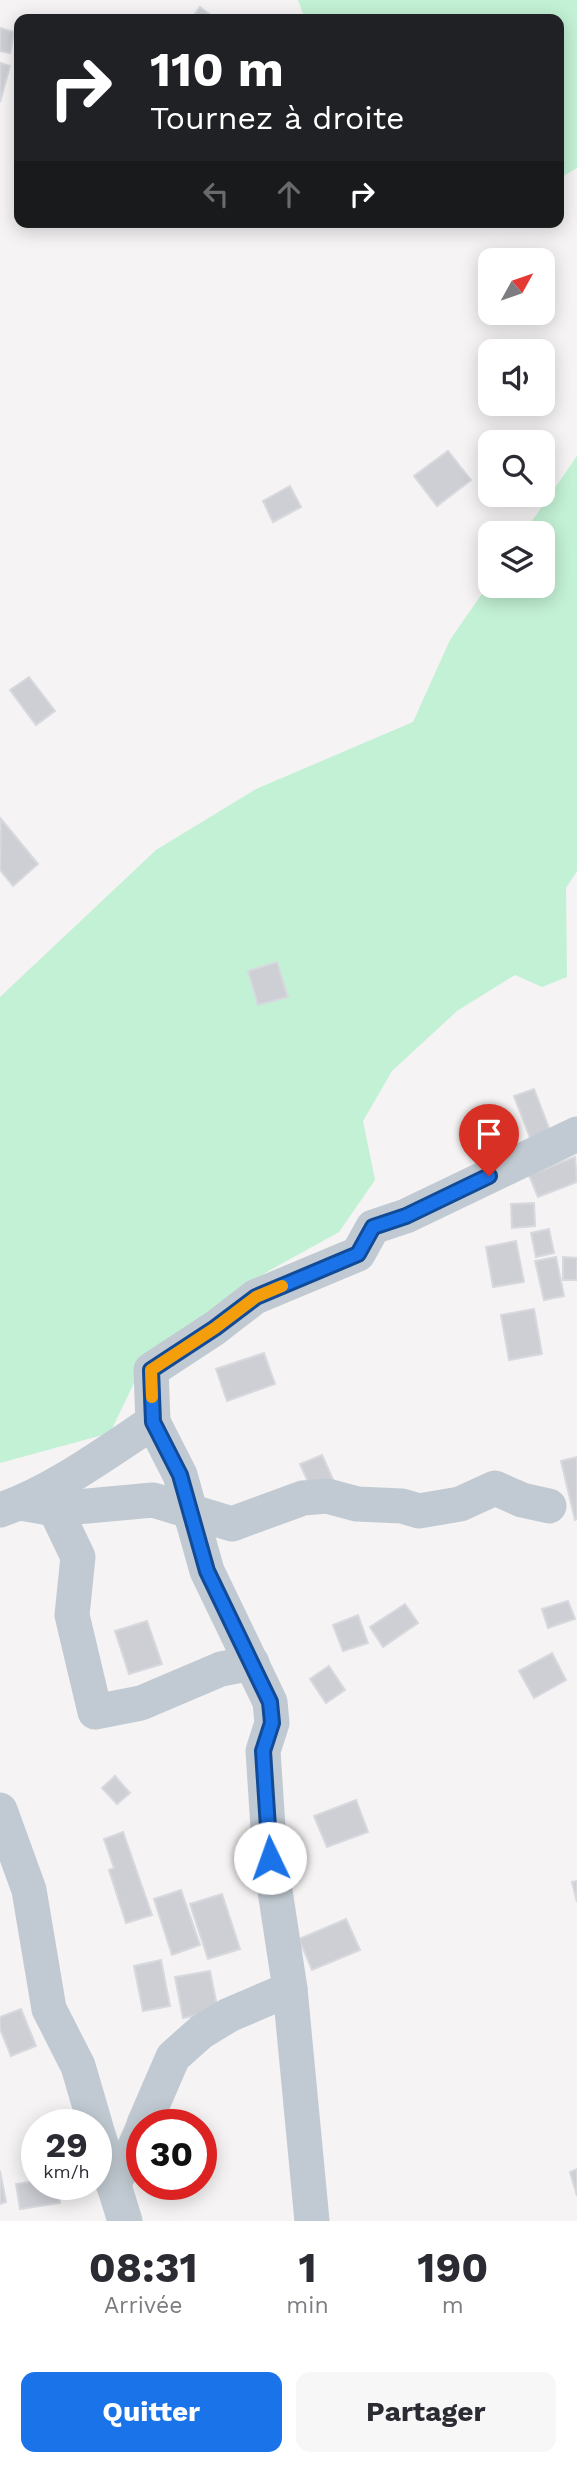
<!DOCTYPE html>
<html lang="fr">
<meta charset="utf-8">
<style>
body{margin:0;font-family:"Work Sans",sans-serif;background:#f7f7f7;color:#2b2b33;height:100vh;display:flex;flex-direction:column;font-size:26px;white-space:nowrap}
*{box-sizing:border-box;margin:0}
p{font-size:23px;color:#7c7c81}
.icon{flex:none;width:38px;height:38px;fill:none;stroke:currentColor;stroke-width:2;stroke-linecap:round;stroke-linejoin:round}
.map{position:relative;height:2221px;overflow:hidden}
.sheet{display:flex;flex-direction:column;background:#fff;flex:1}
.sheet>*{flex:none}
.top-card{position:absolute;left:14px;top:14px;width:550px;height:214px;border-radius:14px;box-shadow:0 4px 18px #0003;background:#202124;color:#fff;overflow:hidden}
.needle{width:46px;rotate:50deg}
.buttons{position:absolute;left:478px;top:248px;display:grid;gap:14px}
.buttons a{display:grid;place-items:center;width:77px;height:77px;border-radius:14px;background:#fff;box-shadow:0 4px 18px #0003;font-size:35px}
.speed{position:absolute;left:21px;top:2109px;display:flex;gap:14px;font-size:35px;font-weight:700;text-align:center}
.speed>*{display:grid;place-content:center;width:91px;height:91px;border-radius:50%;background:#fff;box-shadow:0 4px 18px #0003;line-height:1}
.speed small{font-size:18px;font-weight:400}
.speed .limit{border:10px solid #d22;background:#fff;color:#111}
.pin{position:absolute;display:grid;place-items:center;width:60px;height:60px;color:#fff;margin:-72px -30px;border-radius:50% 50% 50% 0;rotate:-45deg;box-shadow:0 0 7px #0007}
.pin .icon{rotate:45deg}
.me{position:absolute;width:77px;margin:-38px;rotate:357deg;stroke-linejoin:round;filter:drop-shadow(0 0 5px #0008)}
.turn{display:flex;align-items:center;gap:24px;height:147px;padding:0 21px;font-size:32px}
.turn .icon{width:91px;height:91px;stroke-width:2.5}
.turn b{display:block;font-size:49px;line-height:60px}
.lanes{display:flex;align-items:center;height:66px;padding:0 21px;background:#0003;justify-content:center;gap:35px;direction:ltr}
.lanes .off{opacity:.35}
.eta{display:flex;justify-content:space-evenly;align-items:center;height:119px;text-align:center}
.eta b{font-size:42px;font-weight:700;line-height:49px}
.cta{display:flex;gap:14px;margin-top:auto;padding:14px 21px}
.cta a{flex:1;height:80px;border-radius:14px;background:#1a73e8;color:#fff;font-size:28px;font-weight:700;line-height:80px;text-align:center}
.cta a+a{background:#f7f7f7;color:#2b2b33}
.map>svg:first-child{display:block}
.green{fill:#c3f1d5}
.building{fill:#cdcfd5;stroke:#d7d9de;stroke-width:2}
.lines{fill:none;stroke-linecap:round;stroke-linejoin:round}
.minor{stroke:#c1cad2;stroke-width:35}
.route-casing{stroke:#114b97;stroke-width:18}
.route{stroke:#1a73e8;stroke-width:12}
.slow{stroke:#f59e0b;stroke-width:12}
</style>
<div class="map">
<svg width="577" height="2221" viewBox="0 0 577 2221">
<rect width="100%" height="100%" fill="#f5f3f3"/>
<g class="green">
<polygon points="298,0 577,0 577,168 558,179 558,19 305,19"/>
<polygon points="577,456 577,871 566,888 567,977 542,987 515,975 457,1011 392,1071 363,1121 375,1180 339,1232 265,1273 173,1346 134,1383 110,1433 0,1463 0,997 156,850 256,789 413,722 450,640 490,582 490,586 542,586 542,534 523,534"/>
</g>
<g class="building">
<polygon points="200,7 216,19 191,19"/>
<polygon points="0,28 14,32 10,53 0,51"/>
<polygon points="0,63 10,66 0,102"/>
<polygon points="448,451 471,480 437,506 414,476"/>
<polygon points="290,486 301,507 273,522 263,501"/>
<polygon points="29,677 55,711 36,725 10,690"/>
<polygon points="1,819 38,864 13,886 0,870"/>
<polygon points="277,962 288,997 258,1005 248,971"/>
<polygon points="534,1089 552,1136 532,1143 514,1096"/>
<polygon points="497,1112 509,1145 478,1156 467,1123"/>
<polygon points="575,1157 577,1182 538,1197 529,1175"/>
<polygon points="534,1203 535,1226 512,1228 511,1204"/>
<polygon points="549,1229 554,1253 536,1257 531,1233"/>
<polygon points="516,1241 524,1282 493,1287 486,1247"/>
<polygon points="556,1257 564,1296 544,1300 535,1261"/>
<polygon points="563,1257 577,1258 577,1280 563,1280"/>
<polygon points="534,1309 542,1354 509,1360 501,1315"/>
<polygon points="264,1353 275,1384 227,1401 216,1369"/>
<polygon points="322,1455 335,1484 313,1493 300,1464"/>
<polygon points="577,1457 577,1519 575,1520 561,1461"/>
<polygon points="568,1601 575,1619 548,1628 542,1609"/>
<polygon points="405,1604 418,1623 383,1647 370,1627"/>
<polygon points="358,1615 368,1643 343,1651 333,1625"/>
<polygon points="147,1621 162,1664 129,1674 115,1631"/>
<polygon points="552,1653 566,1680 534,1698 519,1671"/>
<polygon points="329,1666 345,1690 326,1703 310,1679"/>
<polygon points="115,1776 130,1793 117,1804 102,1788"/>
<polygon points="356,1800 368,1832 327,1847 314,1816"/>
<polygon points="123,1832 152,1915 126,1923 109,1870 114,1868 104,1839"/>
<polygon points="577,1881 577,1902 572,1882"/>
<polygon points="181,1890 200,1945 172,1955 154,1899"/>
<polygon points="222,1894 240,1949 208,1959 190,1904"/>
<polygon points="346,1919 360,1950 312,1970 299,1939"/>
<polygon points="161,1960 170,2006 143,2011 134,1966"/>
<polygon points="210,1971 218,2011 183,2018 175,1977"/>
<polygon points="21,2009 36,2046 11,2056 0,2029 0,2017"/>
<polygon points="186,2112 188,2124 167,2124 165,2116"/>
<polygon points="577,2169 577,2196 570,2172"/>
<polygon points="0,2171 6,2202 0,2204"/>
<polygon points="37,2181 37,2184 57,2184 60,2203 20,2209 16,2184"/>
</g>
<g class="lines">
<g class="minor">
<polyline points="153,1422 180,1475 207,1571 270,1702 272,1723 263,1751 270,1858 290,1989 312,2221"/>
<polyline points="20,1503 55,1509 153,1500 232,1524 303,1498 327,1496 357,1504 402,1506 419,1511 460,1504 495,1488 522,1500 549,1506"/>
<polyline points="55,1509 78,1557 72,1615 95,1712 141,1703 221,1669 252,1663"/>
<path d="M0 1510C52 1493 107 1452 153 1422L151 1370 215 1328 255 1297 358 1254 373 1227 406 1216 577 1134"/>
<polyline points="0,1810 29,1890 49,2009 78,2066 95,2124"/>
<polyline points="144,2124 173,2057 201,2032 229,2015 290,1989"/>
<polyline points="96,2128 125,2221"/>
<polyline points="113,2184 134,2148 142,2130"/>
</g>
</g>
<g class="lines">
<defs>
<polyline id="route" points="270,1858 263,1751 272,1723 270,1702 207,1571 180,1475 153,1422 151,1370 215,1328 256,1297 358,1254 373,1227 406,1216 489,1176"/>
</defs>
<use href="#route" class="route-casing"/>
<use href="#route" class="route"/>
<polyline class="slow" points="152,1397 151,1370 215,1328 256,1297 282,1286"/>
</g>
</svg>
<div class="buttons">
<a><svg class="needle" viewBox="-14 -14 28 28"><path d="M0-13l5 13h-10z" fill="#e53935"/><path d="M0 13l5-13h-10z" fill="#7c7c81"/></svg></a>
<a><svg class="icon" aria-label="sound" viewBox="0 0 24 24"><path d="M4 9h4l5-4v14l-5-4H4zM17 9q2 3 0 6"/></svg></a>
<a><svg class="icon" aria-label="search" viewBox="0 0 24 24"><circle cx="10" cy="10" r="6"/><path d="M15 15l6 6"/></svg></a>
<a><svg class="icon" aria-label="layers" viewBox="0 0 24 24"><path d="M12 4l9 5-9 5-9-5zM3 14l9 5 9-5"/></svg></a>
</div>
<div class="speed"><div>29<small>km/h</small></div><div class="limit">30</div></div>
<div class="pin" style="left:489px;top:1176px;background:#d93025"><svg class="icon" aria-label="arrive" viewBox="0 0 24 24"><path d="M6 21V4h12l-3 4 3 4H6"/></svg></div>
<svg class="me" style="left:270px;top:1858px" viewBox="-20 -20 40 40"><circle r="19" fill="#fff"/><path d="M0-13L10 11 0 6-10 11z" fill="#1a73e8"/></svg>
<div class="top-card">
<div class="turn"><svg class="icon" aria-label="right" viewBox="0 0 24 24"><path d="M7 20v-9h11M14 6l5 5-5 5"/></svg><div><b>110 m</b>Tournez à droite</div></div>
<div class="lanes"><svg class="icon off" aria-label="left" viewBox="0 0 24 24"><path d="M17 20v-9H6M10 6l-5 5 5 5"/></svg><svg class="icon off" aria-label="ahead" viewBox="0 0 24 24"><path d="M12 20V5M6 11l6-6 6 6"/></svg><svg class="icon" aria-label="right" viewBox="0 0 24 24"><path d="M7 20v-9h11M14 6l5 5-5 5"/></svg></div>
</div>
</div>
<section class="sheet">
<div class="eta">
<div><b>08:31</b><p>Arrivée</p></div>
<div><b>1</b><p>min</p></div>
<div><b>190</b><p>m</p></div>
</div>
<div class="cta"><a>Quitter</a><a>Partager</a></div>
</section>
